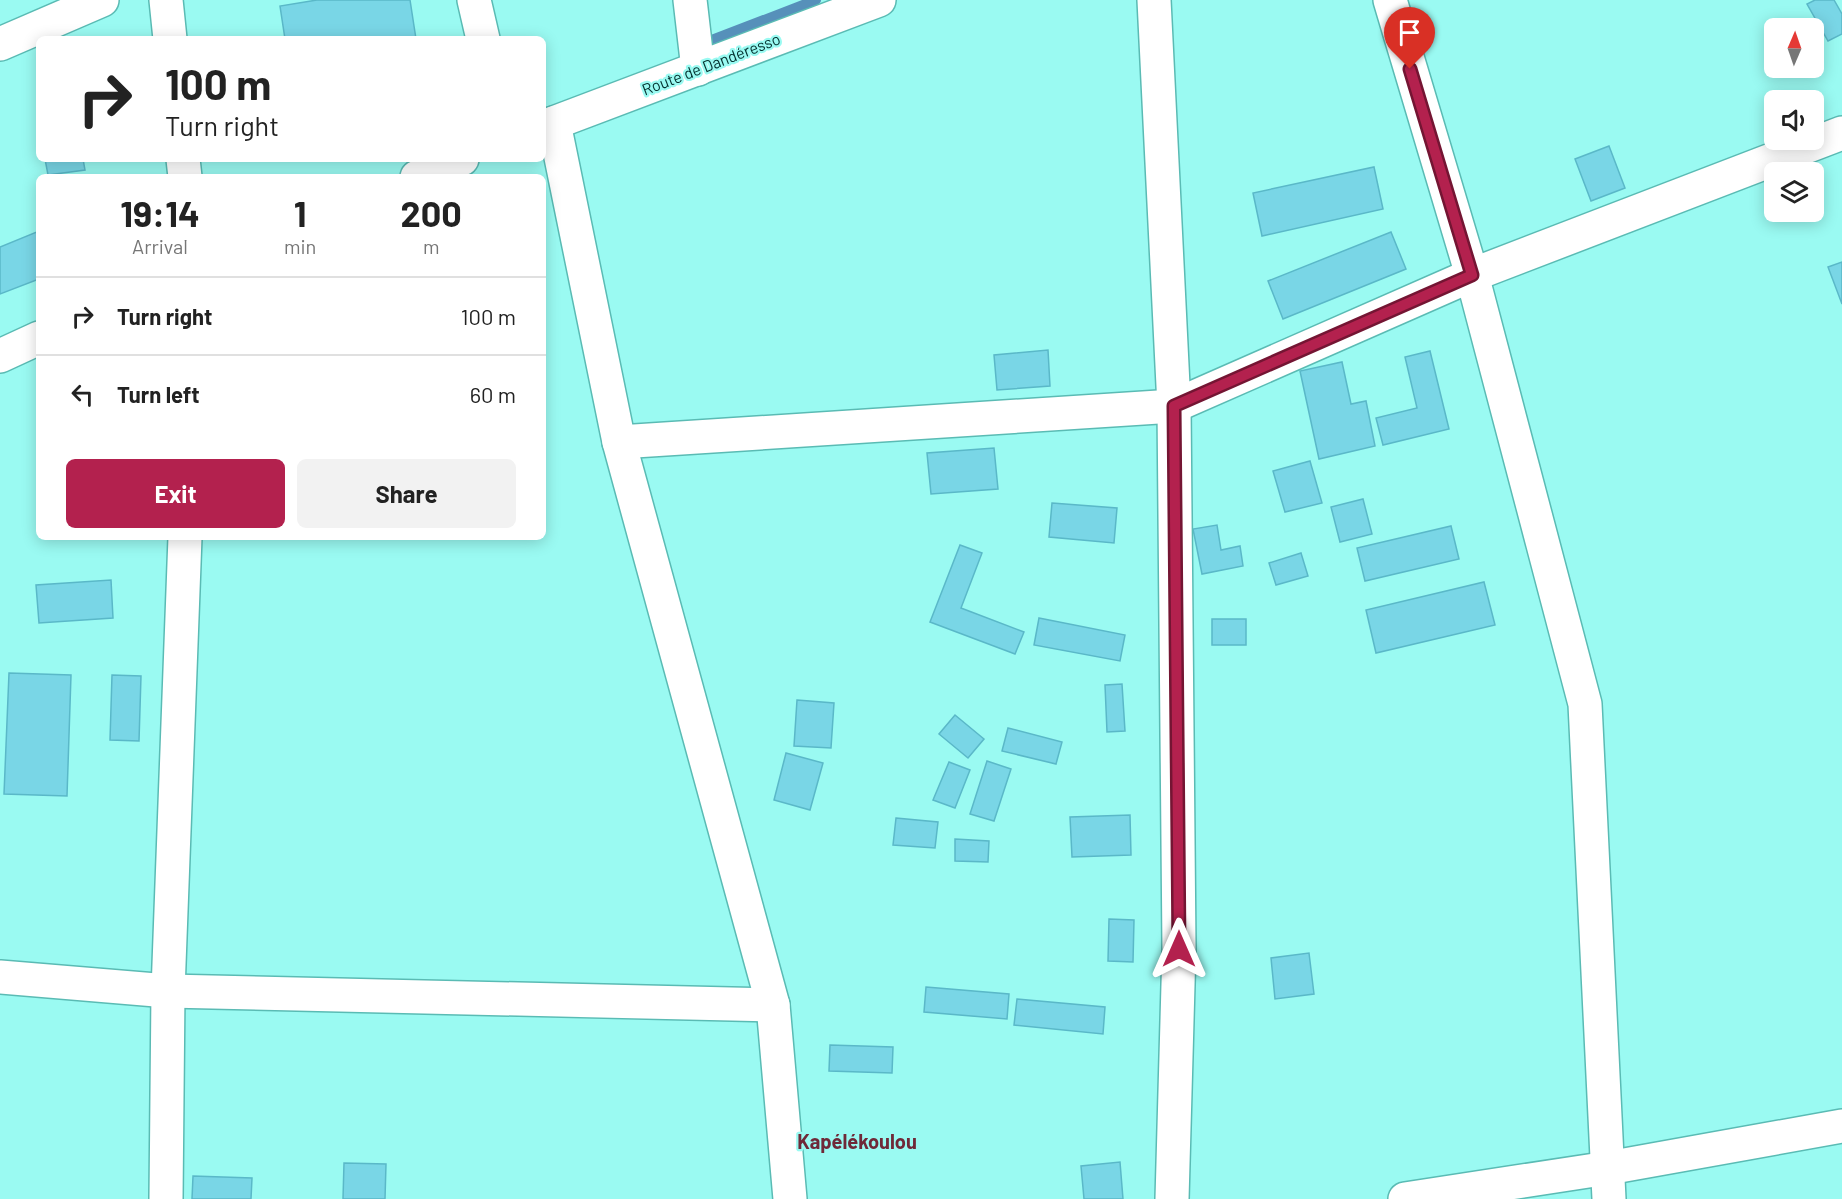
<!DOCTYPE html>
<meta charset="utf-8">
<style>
body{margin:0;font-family:Barlow,sans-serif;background:#f2f2f2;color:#222;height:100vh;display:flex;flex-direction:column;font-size:22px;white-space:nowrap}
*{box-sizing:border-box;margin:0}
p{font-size:20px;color:#767676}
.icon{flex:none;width:33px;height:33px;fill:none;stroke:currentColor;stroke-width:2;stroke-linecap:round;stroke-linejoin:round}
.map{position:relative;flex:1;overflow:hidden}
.side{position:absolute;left:36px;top:174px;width:510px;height:366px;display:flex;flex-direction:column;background:#fff;border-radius:9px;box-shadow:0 3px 15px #0003}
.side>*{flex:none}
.banner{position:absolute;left:36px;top:36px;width:510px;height:126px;border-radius:9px;box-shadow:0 3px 15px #0003;background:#fff;color:#222;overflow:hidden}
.needle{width:39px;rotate:2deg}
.fabs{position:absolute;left:1764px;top:18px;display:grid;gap:12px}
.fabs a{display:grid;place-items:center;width:60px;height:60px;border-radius:9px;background:#fff;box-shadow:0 3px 15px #0003;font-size:30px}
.pin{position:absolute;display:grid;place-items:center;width:51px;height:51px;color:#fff;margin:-62px -26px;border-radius:50% 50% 50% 0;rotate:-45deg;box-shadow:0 0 6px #0007}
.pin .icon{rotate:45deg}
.me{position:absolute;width:66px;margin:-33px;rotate:0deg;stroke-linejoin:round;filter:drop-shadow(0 0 4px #0008)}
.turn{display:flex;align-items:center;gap:21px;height:126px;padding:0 30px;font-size:27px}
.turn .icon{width:78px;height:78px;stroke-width:2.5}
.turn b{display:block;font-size:42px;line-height:51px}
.eta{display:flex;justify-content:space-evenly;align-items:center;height:102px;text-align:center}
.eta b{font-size:36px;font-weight:700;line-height:42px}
.button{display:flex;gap:12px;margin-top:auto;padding:12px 30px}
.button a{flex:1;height:69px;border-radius:9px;background:#b3214e;color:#fff;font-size:24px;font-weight:700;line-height:69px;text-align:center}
.button a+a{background:#f2f2f2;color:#222}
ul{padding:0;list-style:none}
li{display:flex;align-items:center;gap:18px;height:78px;padding:0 30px;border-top:2px solid #e0e0e0}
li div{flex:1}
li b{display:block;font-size:22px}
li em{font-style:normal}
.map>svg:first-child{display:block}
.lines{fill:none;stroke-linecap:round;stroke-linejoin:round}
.stream{stroke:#5690ba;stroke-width:10}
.building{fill:#79d6e6;stroke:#5ab8c8;stroke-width:1.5}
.street-casing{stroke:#5abbb4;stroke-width:36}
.secondary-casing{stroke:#5abbb4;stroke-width:36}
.street{stroke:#fff;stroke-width:33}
.secondary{stroke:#fff;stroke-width:33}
.route-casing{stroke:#741533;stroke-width:15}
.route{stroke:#b3214e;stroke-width:10}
.labels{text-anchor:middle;stroke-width:4.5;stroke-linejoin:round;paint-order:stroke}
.street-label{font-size:16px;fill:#03302d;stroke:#9afaf2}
.quarter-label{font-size:20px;font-weight:bold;fill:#6f2938;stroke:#9afaf2}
</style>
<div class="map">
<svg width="1842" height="1199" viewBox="0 0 1842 1199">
<rect width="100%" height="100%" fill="#9afaf2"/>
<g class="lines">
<polyline class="stream" points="704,43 816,0"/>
</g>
<g class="building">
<polygon points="317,0 410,0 416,39 285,39 280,6"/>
<polygon points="1815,0 1834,0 1842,14 1842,34 1828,41 1807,4"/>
<polygon points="1609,146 1625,188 1591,201 1575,159"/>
<polygon points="45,159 83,159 85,170 48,175"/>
<polygon points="1374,167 1383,209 1262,236 1253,193"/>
<polygon points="39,231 39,279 0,294 0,247"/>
<polygon points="1391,232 1406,269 1283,319 1268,281"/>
<polygon points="1842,262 1842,304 1828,267"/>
<polygon points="1048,350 1050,386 997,390 994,355"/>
<polygon points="1430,351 1449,429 1383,445 1376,418 1417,408 1405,357"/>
<polygon points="1342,362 1351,404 1366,401 1375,446 1319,459 1300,371"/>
<polygon points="994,448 998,489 931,494 927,453"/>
<polygon points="1310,461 1322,503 1285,512 1273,471"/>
<polygon points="1363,499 1372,534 1340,542 1331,507"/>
<polygon points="1052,503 1117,508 1114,543 1049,537"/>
<polygon points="1217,525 1221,550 1240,546 1243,566 1202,574 1193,529"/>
<polygon points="1451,526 1459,559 1365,581 1357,548"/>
<polygon points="960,545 982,553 961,608 1024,632 1015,654 930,622"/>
<polygon points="1301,553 1308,576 1276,585 1269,563"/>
<polygon points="111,580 113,618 39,623 36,585"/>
<polygon points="1484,582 1495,625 1376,653 1366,610"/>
<polygon points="1039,618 1125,635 1120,661 1034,645"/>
<rect x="1212" y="619" width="34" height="26"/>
<polygon points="9,673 71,675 67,796 4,794"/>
<polygon points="112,675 141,676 139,741 110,740"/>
<polygon points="1122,684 1125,731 1107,732 1105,685"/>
<polygon points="797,700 834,703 831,748 794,746"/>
<polygon points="955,715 984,739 968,758 939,734"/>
<polygon points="1008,728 1062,742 1056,764 1002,751"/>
<polygon points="786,753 823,763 810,810 774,800"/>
<polygon points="987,761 1011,769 994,821 970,814"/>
<polygon points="949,762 970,770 955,808 933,800"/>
<polygon points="1130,815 1131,855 1072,857 1070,817"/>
<polygon points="896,818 938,822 935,848 893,845"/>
<polygon points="955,839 989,841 988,862 955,861"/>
<polygon points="1109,919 1134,920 1133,962 1108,961"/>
<polygon points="1309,953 1314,994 1275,999 1271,958"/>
<polygon points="926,987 1009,994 1007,1019 924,1012"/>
<polygon points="1017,999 1105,1007 1103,1034 1014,1025"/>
<polygon points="830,1045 893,1047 892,1073 829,1071"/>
<polygon points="1120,1162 1123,1199 1084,1199 1081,1166"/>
<polygon points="344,1163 386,1164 385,1199 343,1199"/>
<polygon points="193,1176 252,1178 251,1199 192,1199"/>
</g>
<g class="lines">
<defs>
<g id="street">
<polyline points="166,0 170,39"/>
<polyline points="474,0 483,39"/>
<polyline points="690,0 698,69"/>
<polyline points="1154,0 1174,406 1179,949 1172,1199"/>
<polyline points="1390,0 1472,275 1585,704 1609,1199"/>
<polyline points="0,44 102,0"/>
<polyline points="554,123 619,442 773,1005 790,1199"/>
<polyline points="183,159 185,177"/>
<polyline points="619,442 1174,406 1472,275 1842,133"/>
<polyline points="0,977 168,991 773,1005"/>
<polyline points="166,1199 168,991 185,537"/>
<polyline points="1405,1199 1608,1168 1842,1126"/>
</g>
<g id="secondary">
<polyline points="543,127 879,0"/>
<polyline points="417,177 462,159"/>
<polyline points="0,356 39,338"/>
</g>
</defs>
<use href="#street" class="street-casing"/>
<use href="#secondary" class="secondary-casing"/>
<use href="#street" class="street"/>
<use href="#secondary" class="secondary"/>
</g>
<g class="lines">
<defs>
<polyline id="route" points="1179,949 1174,406 1472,275 1410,69"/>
</defs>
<use href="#route" class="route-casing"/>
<use href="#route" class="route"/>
</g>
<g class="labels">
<g class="street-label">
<text transform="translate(711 64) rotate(-21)" y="6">Route de Dandéresso</text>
</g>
<g class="quarter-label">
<text x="857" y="1149">Kapélékoulou</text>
</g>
</g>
</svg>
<div class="fabs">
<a><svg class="needle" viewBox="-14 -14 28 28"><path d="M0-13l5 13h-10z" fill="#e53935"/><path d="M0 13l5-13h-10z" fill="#767676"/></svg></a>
<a><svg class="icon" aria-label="sound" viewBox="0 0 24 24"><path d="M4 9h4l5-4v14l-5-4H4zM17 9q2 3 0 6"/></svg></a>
<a><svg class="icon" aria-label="layers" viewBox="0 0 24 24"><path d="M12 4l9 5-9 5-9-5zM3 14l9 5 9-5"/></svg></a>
</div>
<div class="pin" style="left:1410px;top:69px;background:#d93025"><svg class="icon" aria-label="arrive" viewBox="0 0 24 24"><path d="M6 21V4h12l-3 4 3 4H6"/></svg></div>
<svg class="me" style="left:1179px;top:949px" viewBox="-20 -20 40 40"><path d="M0-17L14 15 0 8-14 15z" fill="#b3214e" stroke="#fff" stroke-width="4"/></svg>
<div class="banner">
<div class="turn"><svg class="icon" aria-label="right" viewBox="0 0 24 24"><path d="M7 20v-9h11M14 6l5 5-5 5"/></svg><div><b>100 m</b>Turn right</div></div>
</div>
<section class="side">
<div class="eta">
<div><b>19:14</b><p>Arrival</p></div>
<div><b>1</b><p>min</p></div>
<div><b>200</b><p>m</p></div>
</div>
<ul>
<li><svg class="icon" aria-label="right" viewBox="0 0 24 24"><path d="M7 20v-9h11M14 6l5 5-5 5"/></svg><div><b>Turn right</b></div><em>100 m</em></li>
<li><svg class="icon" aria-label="left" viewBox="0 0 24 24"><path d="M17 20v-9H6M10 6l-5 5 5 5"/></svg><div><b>Turn left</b></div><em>60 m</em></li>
</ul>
<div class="button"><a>Exit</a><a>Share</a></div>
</section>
</div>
